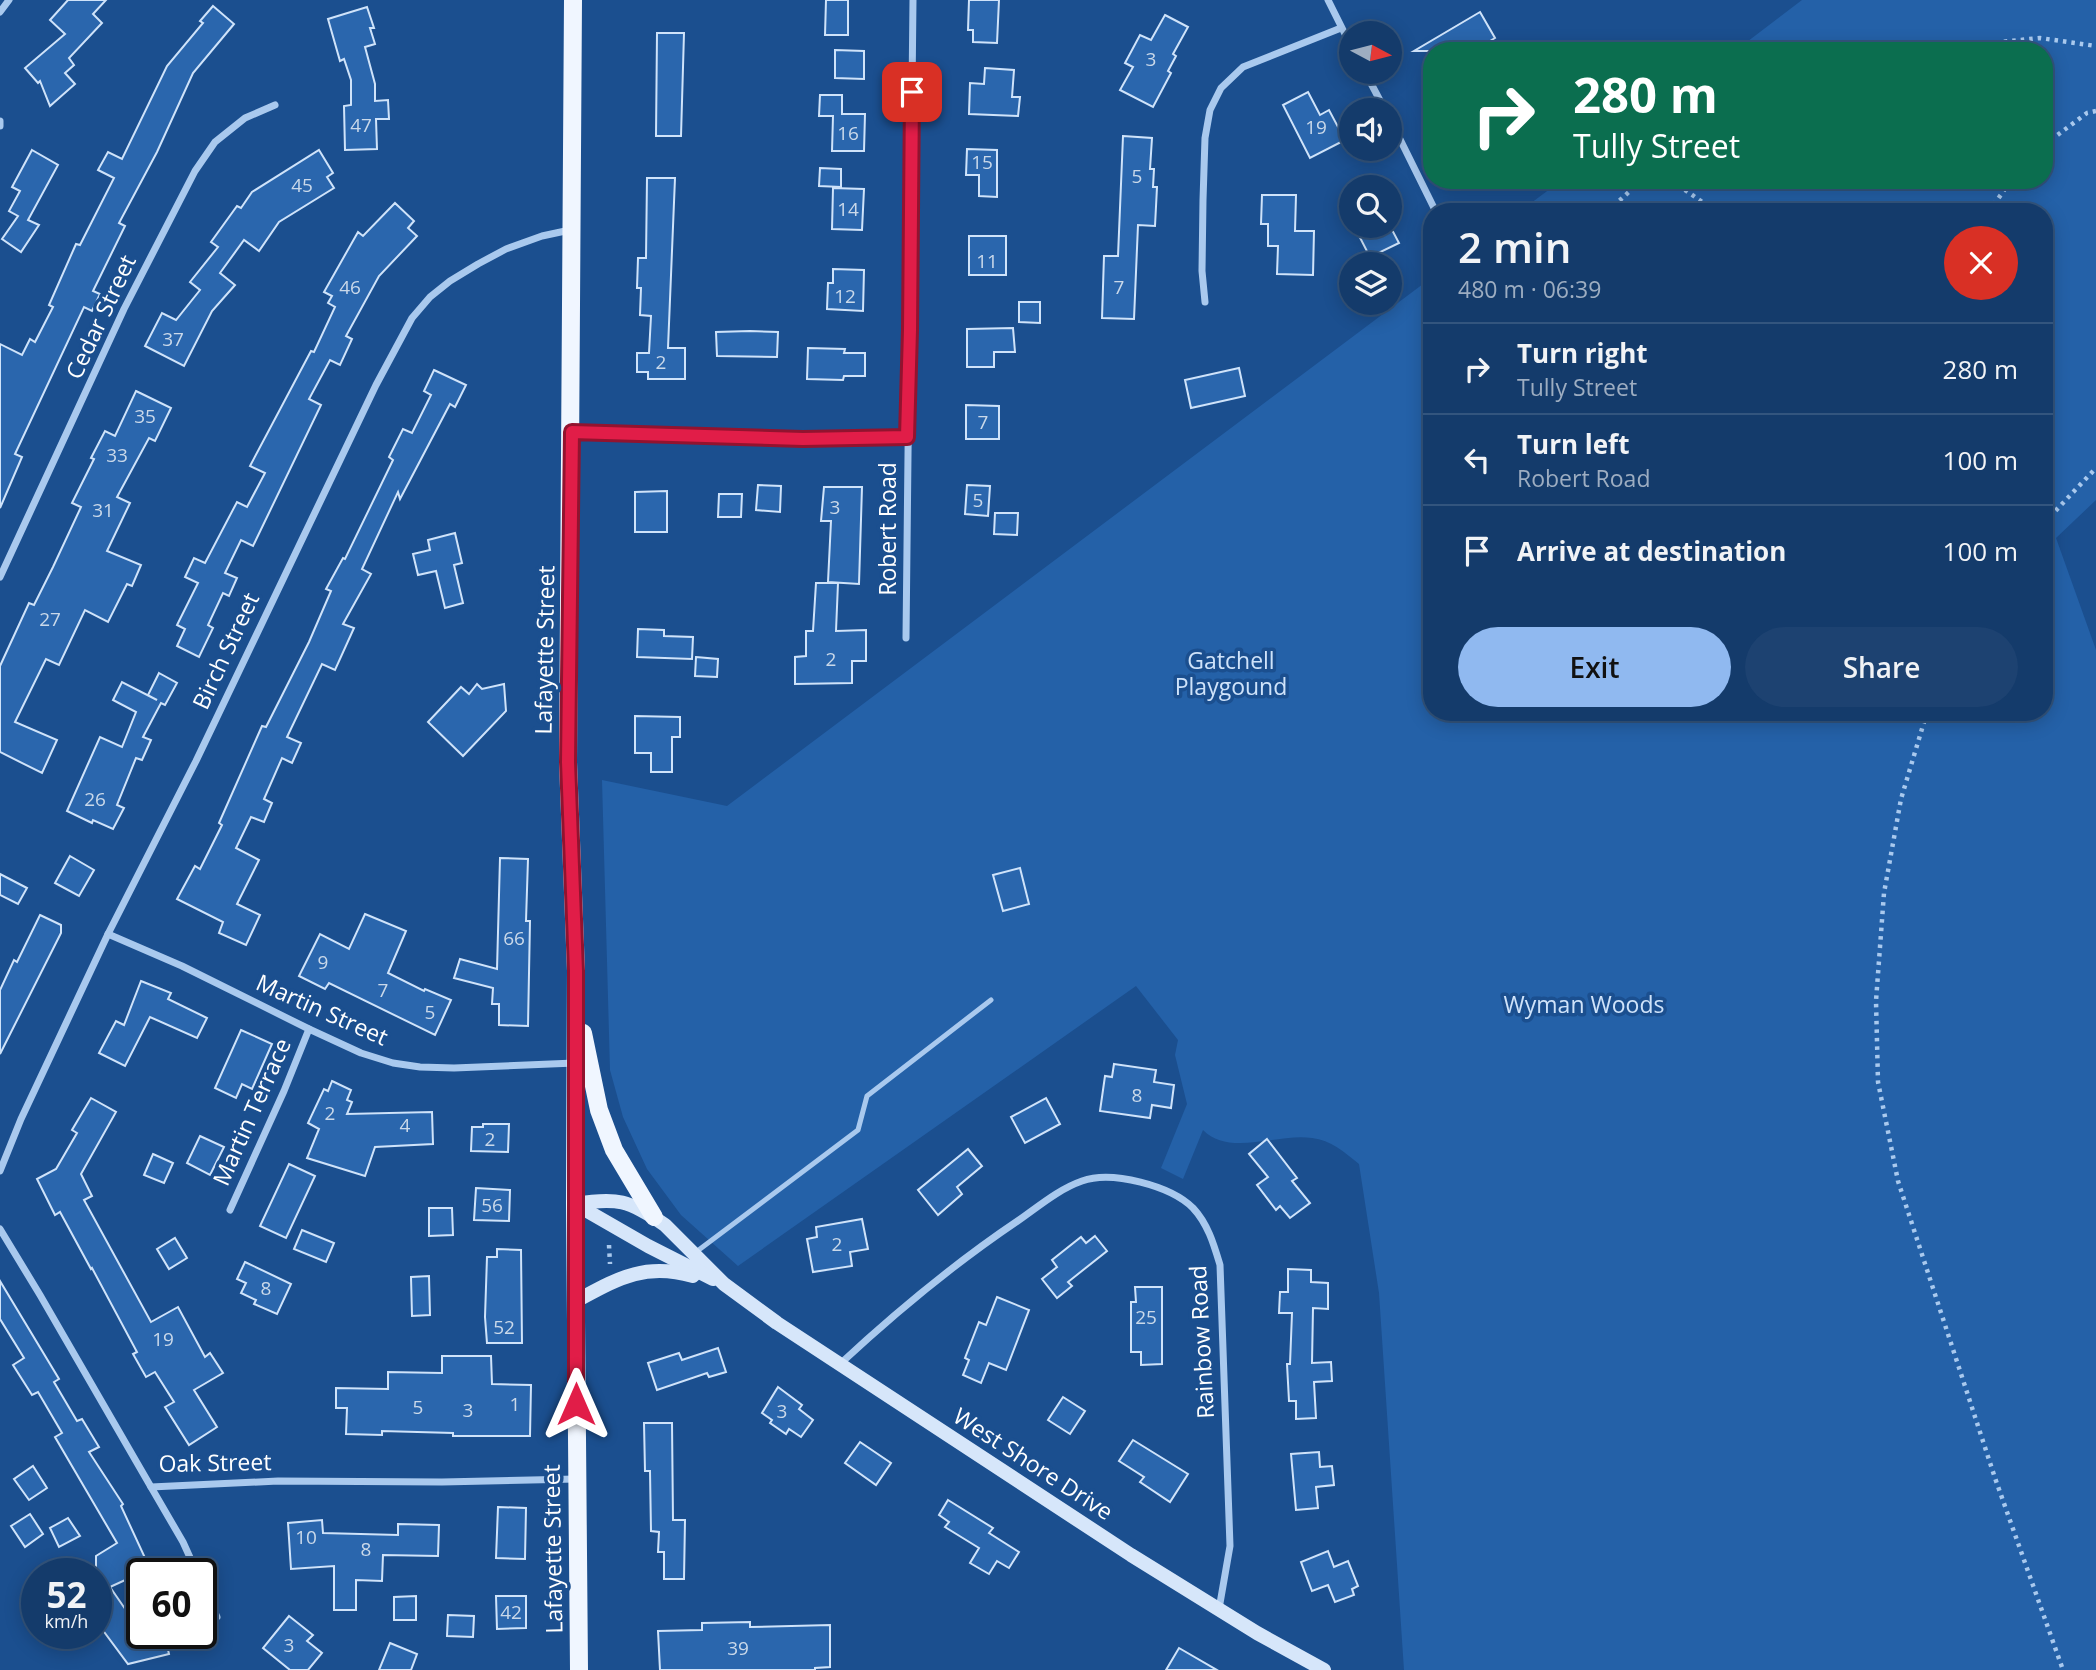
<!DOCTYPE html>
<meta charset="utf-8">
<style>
body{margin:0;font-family:"Open Sans",sans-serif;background:#1d4271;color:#f1f3f6;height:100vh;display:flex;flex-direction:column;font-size:26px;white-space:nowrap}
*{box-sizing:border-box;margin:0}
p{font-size:23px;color:#9dadc1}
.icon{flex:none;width:38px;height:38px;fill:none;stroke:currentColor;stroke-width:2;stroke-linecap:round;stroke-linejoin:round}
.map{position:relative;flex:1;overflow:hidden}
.sheet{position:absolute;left:1423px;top:203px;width:630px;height:518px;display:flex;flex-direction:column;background:#143b6b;border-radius:28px;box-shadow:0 4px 18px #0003,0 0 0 2px #33557e}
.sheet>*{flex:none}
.top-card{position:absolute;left:1423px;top:42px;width:630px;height:147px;border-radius:28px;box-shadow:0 4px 18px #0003,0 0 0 2px #33557e;background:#0b6e4f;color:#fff;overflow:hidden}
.needle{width:46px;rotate:97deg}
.fabs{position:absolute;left:1339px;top:21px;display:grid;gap:14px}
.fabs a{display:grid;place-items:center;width:63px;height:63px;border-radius:50%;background:#143b6b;box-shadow:0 4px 18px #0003,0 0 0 2px #33557e;font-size:35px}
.speed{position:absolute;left:21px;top:1558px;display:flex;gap:14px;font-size:35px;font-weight:700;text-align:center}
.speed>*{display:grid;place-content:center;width:91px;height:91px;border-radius:50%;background:#143b6b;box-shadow:0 4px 18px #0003,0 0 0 2px #33557e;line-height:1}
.speed small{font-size:18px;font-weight:400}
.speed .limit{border:4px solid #111;border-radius:10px;background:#fff;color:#111}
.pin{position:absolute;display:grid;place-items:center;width:60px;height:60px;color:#fff;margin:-30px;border-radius:14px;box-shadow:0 4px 10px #0006}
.me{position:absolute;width:77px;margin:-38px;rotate:0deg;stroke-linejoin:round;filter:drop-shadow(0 0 5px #0008)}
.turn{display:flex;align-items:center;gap:24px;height:147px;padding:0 35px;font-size:32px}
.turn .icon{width:91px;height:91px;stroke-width:2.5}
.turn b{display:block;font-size:49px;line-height:60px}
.round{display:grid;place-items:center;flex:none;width:74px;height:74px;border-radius:37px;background:#1d4271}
.headline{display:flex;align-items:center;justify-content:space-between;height:119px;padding:0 35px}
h1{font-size:42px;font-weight:600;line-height:52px}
.action{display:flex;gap:14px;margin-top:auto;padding:14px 35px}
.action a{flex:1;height:80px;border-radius:42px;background:#90b9f0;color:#111;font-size:28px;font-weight:600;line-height:80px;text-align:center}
.action a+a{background:#1d4271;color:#f1f3f6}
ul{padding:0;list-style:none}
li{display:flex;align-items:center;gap:21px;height:91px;padding:0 35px;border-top:2px solid #33557e}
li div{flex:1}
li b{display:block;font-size:26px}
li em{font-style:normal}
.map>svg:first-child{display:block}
.green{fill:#2461a8}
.building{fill:#2a66ad;stroke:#cfe3fa;stroke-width:2}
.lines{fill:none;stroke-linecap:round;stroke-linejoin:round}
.path{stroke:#a9c9ee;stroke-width:4.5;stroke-dasharray:3.5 5;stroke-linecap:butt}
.lane{stroke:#a9c9ee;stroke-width:5}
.street{stroke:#a9c9ee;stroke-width:7}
.secondary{stroke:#d6e6fa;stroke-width:14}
.primary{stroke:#f0f6ff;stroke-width:18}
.route-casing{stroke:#92132f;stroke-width:18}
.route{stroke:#e11d48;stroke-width:12}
.labels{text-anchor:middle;stroke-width:7;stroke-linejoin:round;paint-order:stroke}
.number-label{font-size:19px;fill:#cad9ea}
.street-label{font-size:23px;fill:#fff;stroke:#1b4f8f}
.park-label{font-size:23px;fill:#cfe3fa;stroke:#1b4f8f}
</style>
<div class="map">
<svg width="2096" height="1670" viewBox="0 0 2096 1670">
<rect width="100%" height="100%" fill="#1b4f8f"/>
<path class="green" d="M1802 0H2096V500L2056 538 2096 650V1670H1404L1379 1293 1359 1164C1344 1152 1331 1140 1312 1138 1277 1133 1229 1157 1203 1130L1183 1179 1161 1168 1187 1104 1175 1055 1178 1040 1136 986 738 1266 681 1215 647 1169 623 1117 610 1070 602 780 727 806 1431 278 1432 712H2044V212H1519L1562 180H2044V51H1735Z"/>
<g class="building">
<polygon points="68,0 106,0 93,14 102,23 69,58 74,65 65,73 75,84 50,106 40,81 38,83 25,68 65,34 50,20"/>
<polygon points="826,0 848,0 848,35 825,35"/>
<polygon points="969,0 999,0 997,43 973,42 973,30 968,30"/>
<polygon points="213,6 234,24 193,73 157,152 119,223 125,226 93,291 100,294 92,311 84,307 15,454 22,457 0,508 0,344 22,355 30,339 35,342 53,307 49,305 76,244 80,245 114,178 98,170 108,152 122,159 167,66 203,23 200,21"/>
<polygon points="367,7 374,28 370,28 375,44 365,47 375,84 375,101 388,100 389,119 376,119 377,149 345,150 344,106 351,105 351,80 344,59 340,61 328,19"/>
<polygon points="1480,12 1495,38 1473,51 1414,51"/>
<polygon points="1165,15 1188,27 1173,54 1176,56 1168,71 1171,73 1153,107 1120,90 1133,67 1125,63 1140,35 1151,40"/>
<polygon points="657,33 684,33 681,136 656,136"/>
<polygon points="835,50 864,51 864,79 835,78"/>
<polygon points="985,68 1014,70 1012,97 1020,97 1018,116 969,114 970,83 984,84"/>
<polygon points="1308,92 1320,115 1329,110 1345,140 1310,158 1283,105"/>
<polygon points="820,95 842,95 842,114 865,114 864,151 832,151 833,116 819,116"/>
<polygon points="1123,136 1152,138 1150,169 1154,169 1153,187 1157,187 1155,226 1138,225 1134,319 1102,318 1104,256 1118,256"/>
<polygon points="967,149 997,150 997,197 979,196 979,175 966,175"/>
<polygon points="32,150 58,165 28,220 39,225 21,252 2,239 18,216 9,211 20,191 12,187"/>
<polygon points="319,150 333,173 327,177 334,188 279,222 259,251 244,240 220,273 235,285 212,311 184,366 145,346 162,313 176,320 200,290 190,282 218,247 211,242 237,206 241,208 252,192"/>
<polygon points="820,168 841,169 841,187 819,186"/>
<polygon points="647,178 675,178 668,348 685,348 685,379 648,379 648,372 637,372 637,353 649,353 651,316 640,315 641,288 637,288 638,258 646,258"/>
<polygon points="833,188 864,189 862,230 832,229"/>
<polygon points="1262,195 1296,195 1295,231 1314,231 1313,275 1277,274 1278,246 1268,246 1268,224 1261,224"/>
<polygon points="395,203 414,221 408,228 417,236 379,276 346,336 352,339 340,365 330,360 309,399 321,405 253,546 241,540 225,573 237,578 229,596 223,593 208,625 213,628 199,657 177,646 185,629 177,625 198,583 185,577 194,558 205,563 237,502 247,507 265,473 250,466 311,351 314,352 335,307 328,303 332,296 324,292 358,232 363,236"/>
<polygon points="1354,226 1390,226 1399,243 1370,257"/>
<rect x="969" y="236" width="37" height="39"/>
<polygon points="833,269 864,270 863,311 827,309 828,283 833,283"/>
<polygon points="1019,302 1040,302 1040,323 1019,322"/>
<polygon points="1013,328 1015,352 994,352 994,367 967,367 967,329"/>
<polygon points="750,331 778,332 777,357 717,356 716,332"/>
<polygon points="808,348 845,349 844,353 865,353 865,376 844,376 843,380 807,379"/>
<polygon points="1239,368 1245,396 1191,408 1185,380"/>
<polygon points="434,370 466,385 455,407 450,404 400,499 398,492 362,569 371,574 343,624 354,628 335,670 322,664 287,737 301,743 292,763 282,758 264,799 272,803 264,822 251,817 236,848 259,860 237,904 260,915 246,945 219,933 223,922 177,899 195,866 200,869 222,825 219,823 262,726 266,727 309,642 331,591 326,589 343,558 345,559 393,460 389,457 403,429 412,433 431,395 424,391"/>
<polygon points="136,391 171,408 155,441 149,438 117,497 130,503 107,551 141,565 132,586 127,584 108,622 85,610 59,665 46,659 15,722 57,740 42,773 0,752 0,666 29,603 34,605 53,567 81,507 72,503 94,459 91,458 105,431 115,436"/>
<polygon points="966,405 999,406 999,439 966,439"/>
<polygon points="758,485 781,486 780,512 756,510"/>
<polygon points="967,485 990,486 988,516 965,514"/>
<polygon points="824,487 862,487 859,584 828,582 831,521 821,521"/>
<polygon points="667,491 667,532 635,532 635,492"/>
<polygon points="719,494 742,494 741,517 718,517"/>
<polygon points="995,513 1018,513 1017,535 994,534"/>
<polygon points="455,533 462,563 454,565 463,603 445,608 436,571 418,575 413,554 430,550 428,540"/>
<polygon points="816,583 838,583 836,631 866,630 866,661 852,661 852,683 795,684 795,657 806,656 806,631 813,631"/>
<polygon points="638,629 664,630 664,636 693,637 692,659 637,657"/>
<polygon points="696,657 718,659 717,677 695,676"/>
<polygon points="159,673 177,683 165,705 161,703 143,737 151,740 142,760 136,758 117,805 124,808 113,829 93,820 92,823 67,811 100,737 122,747 136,712 113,700 122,682 157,700 148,695"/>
<polygon points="477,684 482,689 504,684 506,711 463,756 428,722 461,687 469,694"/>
<polygon points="635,716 680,717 680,737 672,737 672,772 651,772 651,753 635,753"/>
<polygon points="70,856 94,870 79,896 55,883"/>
<polygon points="500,858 528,859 526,921 530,921 528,1026 499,1025 499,1004 492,1004 493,988 454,978 460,959 497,969"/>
<polygon points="1020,868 1029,904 1003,911 993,875"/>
<polygon points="0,874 27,888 18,904 0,895"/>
<polygon points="365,914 406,931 388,973 424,991 425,989 451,1000 435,1035 329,983 325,989 299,976 320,934 349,949"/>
<polygon points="40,915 61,925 61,933 0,1054 0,990 14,960 17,962"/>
<polygon points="141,981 171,993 168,999 207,1018 197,1038 150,1017 125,1066 99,1053 116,1021 124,1025"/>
<polygon points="241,1030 272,1044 252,1089 242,1084 236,1098 215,1088"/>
<polygon points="1114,1064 1156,1070 1154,1082 1174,1085 1171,1108 1152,1105 1150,1118 1100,1111 1105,1076 1112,1077"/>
<polygon points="332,1081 351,1090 347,1100 352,1102 347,1114 432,1112 433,1144 375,1147 365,1176 307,1158 319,1129 308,1123 324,1089 328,1091"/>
<polygon points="91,1098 116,1112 81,1174 92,1196 84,1200 151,1322 178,1307 205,1357 210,1353 223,1373 194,1390 217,1427 189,1445 165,1407 174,1402 155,1372 146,1377 133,1354 137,1352 92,1268 91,1269 60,1212 55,1215 37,1179 56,1169 77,1133 72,1130"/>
<polygon points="1046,1098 1060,1124 1025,1143 1011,1117"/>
<polygon points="483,1124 509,1124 508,1152 471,1151 472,1127 483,1127"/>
<polygon points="200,1136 224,1147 210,1175 187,1163"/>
<polygon points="1267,1139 1297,1178 1292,1181 1310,1203 1290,1218 1280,1206 1276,1210 1257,1185 1268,1177 1249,1154"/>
<polygon points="968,1149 982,1166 957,1187 962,1194 938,1215 918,1190"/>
<polygon points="153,1154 173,1163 164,1183 144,1175"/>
<polygon points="289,1164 315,1176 286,1238 260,1226"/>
<polygon points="476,1188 510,1190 509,1221 474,1220"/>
<polygon points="429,1208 452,1208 453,1235 429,1236"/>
<polygon points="862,1219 868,1249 850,1252 852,1266 813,1272 807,1239 817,1237 816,1227"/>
<polygon points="302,1230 334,1243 326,1262 294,1249"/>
<polygon points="1095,1236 1107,1251 1068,1282 1072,1286 1057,1298 1042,1279 1057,1267 1052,1260 1081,1237 1086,1243"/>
<polygon points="175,1238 187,1258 169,1269 157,1249"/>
<polygon points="497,1249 521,1250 522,1343 487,1343 485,1317 487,1257 497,1257"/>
<polygon points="245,1262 291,1284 277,1314 254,1304 256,1300 241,1293 246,1283 237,1279"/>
<polygon points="1288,1269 1311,1270 1311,1282 1328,1283 1328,1309 1313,1308 1312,1363 1331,1362 1332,1381 1314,1382 1316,1418 1296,1419 1296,1401 1289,1401 1287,1364 1290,1364 1292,1313 1279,1313 1280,1292 1288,1292"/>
<polygon points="429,1276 430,1315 412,1316 411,1277"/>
<polygon points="0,1281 59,1379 54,1382 77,1421 82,1419 99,1447 89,1452 123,1504 121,1506 152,1573 142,1573 142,1584 136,1575 110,1587 130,1616 142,1614 142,1633 164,1633 169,1654 128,1664 96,1621 96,1556 117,1543 55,1437 62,1433 38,1392 32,1395 13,1365 24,1358 0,1319"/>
<polygon points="1135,1287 1162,1287 1162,1364 1141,1365 1141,1352 1131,1352 1131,1302 1136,1302"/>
<polygon points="997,1297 1029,1310 1006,1370 989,1363 981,1383 963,1375 969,1360 965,1358 979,1322 986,1325"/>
<polygon points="718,1348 726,1372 709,1377 707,1373 657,1390 648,1363 679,1353 682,1360"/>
<polygon points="442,1356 491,1356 492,1384 531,1385 530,1436 453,1436 453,1433 382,1431 382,1435 346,1434 347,1408 336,1408 336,1388 388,1389 388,1372 442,1373"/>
<polygon points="778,1387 802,1405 799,1409 813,1420 801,1437 789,1429 786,1434 770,1423 772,1420 762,1413"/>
<polygon points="1063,1397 1085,1411 1070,1434 1048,1420"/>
<polygon points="644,1423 672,1423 673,1520 685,1520 684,1579 664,1579 664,1552 658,1552 659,1532 651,1531 650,1471 645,1471"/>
<polygon points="1133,1440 1188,1474 1170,1502 1140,1482 1144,1477 1119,1461"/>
<polygon points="860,1442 891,1463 876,1485 845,1463"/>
<polygon points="1319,1452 1320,1467 1332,1466 1334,1485 1316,1487 1318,1508 1296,1510 1291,1454"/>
<polygon points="33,1466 47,1488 29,1500 14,1479"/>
<polygon points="948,1500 993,1528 989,1533 1019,1552 1009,1568 997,1561 989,1574 970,1563 979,1548 945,1527 949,1522 939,1515"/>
<polygon points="498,1507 526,1508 525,1559 496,1558"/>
<polygon points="30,1514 43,1534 25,1547 11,1526"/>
<polygon points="68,1518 80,1536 59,1547 50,1528"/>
<polygon points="322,1520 323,1533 398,1535 398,1524 439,1525 438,1556 383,1555 382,1581 356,1580 356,1610 334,1610 334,1566 291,1569 288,1523"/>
<polygon points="1328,1551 1334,1567 1348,1561 1358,1586 1352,1589 1354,1595 1335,1602 1328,1585 1312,1591 1301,1562"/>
<polygon points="416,1596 416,1620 394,1620 394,1597"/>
<polygon points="496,1596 526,1596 526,1628 497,1629"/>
<polygon points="448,1615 474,1616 473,1637 447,1636"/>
<polygon points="289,1616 313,1635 307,1641 322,1653 308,1670 290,1670 263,1648"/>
<polygon points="750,1622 750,1627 830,1625 830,1667 815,1668 815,1670 660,1670 658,1631 702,1630 702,1623"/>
<polygon points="390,1643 417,1654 411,1670 379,1670"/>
<polygon points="1179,1648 1217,1670 1166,1670"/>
</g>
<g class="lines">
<g class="path">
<polyline points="1937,51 1942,48 2040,38 2096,46"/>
<polyline points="2044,145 2087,113 2096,111"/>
<polyline points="1671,180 1705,204 1749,212"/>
<polyline points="1607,212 1642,180"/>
<polyline points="1989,212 2011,180"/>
<polyline points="2044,523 2096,468"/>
<polyline points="1927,712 1901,799 1884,893 1876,1001 1878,1082 1898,1181 1995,1478 2063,1670"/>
<polyline points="609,1245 610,1264"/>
</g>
<polyline class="lane" points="696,1252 858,1130 867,1096 991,1000"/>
<g class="street">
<polyline points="1328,0 1351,46"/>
<polyline points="0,12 9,0"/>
<polyline points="1365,72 1385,110"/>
<polyline points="1390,119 1436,212"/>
<polyline points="0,121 0,126"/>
<polyline points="1205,302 1202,271 1203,200 1205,138 1210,110 1221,88 1243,67 1341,28"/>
<polyline points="572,432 803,438 907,437"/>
<polyline points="0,577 124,309 195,171 215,142 245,118 275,105"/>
<polyline points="906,638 913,0"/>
<polyline points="108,934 182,966 309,1029 361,1053 393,1063 420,1067 454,1068 575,1063"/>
<polyline points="0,1171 21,1119 108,934 196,761 376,385 412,318 430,297 450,281 478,264 506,249 542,236 570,230"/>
<polyline points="230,1210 284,1091 309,1029"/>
<polyline points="0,1229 40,1295 151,1487 278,1481 442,1482 576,1479"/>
<path d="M840 1364C896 1312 955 1263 1019 1220 1039 1206 1059 1189 1082 1181 1112 1170 1171 1186 1193 1208 1208 1224 1214 1245 1220 1265L1230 1546 1219 1609"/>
<polyline points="151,1487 183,1542 197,1573"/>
<polyline points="201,1582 217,1617"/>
</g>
<g class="secondary">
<path d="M575 1204C617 1197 629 1200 665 1225L724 1284 777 1323 1131 1555 1257 1633 1324 1670"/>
<polyline points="575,1204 648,1246 713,1279"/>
<path d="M576 1301C617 1279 644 1262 693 1276"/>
</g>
<g class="primary">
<polyline points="573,0 568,762 576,971 575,1204 579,1670"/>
<polyline points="583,1033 599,1110 614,1150 654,1217"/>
</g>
</g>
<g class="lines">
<defs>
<polyline id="route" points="576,1404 576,971 568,762 572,432 803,439 907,437 910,330 912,92"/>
</defs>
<use href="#route" class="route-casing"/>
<use href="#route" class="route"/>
</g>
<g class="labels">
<g class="number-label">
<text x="1151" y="66">3</text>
<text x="361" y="132">47</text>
<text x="1316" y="134">19</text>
<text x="848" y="140">16</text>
<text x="982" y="169">15</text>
<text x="1137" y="183">5</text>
<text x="302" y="192">45</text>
<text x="848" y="216">14</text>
<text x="987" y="268">11</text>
<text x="350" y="294">46</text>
<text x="1119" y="294">7</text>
<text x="845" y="303">12</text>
<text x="173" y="346">37</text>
<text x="661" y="369">2</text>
<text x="145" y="423">35</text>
<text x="983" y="429">7</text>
<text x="117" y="462">33</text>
<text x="978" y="507">5</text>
<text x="835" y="514">3</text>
<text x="103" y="517">31</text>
<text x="50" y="626">27</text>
<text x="831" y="666">2</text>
<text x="95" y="806">26</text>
<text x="514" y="945">66</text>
<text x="323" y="969">9</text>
<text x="383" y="997">7</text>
<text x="430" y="1019">5</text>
<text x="1137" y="1102">8</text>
<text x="330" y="1120">2</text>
<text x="405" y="1132">4</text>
<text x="490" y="1146">2</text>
<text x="492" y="1212">56</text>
<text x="837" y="1251">2</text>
<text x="266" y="1295">8</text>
<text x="1146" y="1324">25</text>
<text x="504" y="1334">52</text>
<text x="163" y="1346">19</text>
<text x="515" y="1411">1</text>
<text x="418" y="1414">5</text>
<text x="468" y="1417">3</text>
<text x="782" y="1418">3</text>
<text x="306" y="1544">10</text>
<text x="366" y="1556">8</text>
<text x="511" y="1619">42</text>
<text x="289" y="1652">3</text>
<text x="738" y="1655">39</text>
</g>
<g class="street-label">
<text transform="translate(101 317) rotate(-65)" y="8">Cedar Street</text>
<text transform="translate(888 529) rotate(-90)" y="8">Robert Road</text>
<text transform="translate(545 650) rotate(-89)" y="8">Lafayette Street</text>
<text transform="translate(226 651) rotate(-65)" y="8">Birch Street</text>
<text transform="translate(322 1010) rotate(24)" y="8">Martin Street</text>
<text transform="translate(252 1112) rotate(-66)" y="8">Martin Terrace</text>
<text transform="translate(1202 1342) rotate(-93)" y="8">Rainbow Road</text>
<text transform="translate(215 1463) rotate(-1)" y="8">Oak Street</text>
<text transform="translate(1033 1464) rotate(33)" y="8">West Shore Drive</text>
<text transform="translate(553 1549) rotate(-91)" y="8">Lafayette Street</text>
</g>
<g class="park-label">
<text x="1231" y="669">Gatchell<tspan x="1231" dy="26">Playgound</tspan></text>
<text x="1584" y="1013">Wyman Woods</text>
</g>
</g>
</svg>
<div class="fabs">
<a><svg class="needle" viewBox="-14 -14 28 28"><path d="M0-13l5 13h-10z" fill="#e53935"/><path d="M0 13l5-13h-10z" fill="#9dadc1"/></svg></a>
<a><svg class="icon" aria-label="sound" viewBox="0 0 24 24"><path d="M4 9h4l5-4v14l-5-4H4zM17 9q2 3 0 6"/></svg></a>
<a><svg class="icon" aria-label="search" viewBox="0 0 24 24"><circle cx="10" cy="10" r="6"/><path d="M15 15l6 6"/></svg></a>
<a><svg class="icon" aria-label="layers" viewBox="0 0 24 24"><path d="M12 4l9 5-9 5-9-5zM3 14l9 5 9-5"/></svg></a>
</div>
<div class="speed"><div>52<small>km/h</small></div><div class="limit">60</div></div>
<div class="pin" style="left:912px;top:92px;background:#d93025"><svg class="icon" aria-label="arrive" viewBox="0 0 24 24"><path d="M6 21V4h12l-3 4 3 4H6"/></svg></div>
<svg class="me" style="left:576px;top:1404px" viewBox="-20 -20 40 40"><path d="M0-17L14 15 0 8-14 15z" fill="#e11d48" stroke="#fff" stroke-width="4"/></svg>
<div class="top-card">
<div class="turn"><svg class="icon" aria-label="right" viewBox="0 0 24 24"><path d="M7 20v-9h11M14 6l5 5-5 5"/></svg><div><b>280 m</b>Tully Street</div></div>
</div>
<section class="sheet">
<div class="headline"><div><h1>2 min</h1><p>480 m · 06:39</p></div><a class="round" style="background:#d93025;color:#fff"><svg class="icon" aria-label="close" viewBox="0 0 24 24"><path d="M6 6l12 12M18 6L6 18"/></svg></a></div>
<ul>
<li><svg class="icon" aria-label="right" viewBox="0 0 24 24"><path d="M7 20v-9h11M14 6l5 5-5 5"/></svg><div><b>Turn right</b><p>Tully Street</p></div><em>280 m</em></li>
<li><svg class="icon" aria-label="left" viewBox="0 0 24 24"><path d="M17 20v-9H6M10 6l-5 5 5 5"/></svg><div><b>Turn left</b><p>Robert Road</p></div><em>100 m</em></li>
<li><svg class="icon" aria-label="arrive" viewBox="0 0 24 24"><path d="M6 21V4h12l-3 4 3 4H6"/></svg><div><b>Arrive at destination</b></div><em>100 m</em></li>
</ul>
<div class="action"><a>Exit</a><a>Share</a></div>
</section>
</div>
